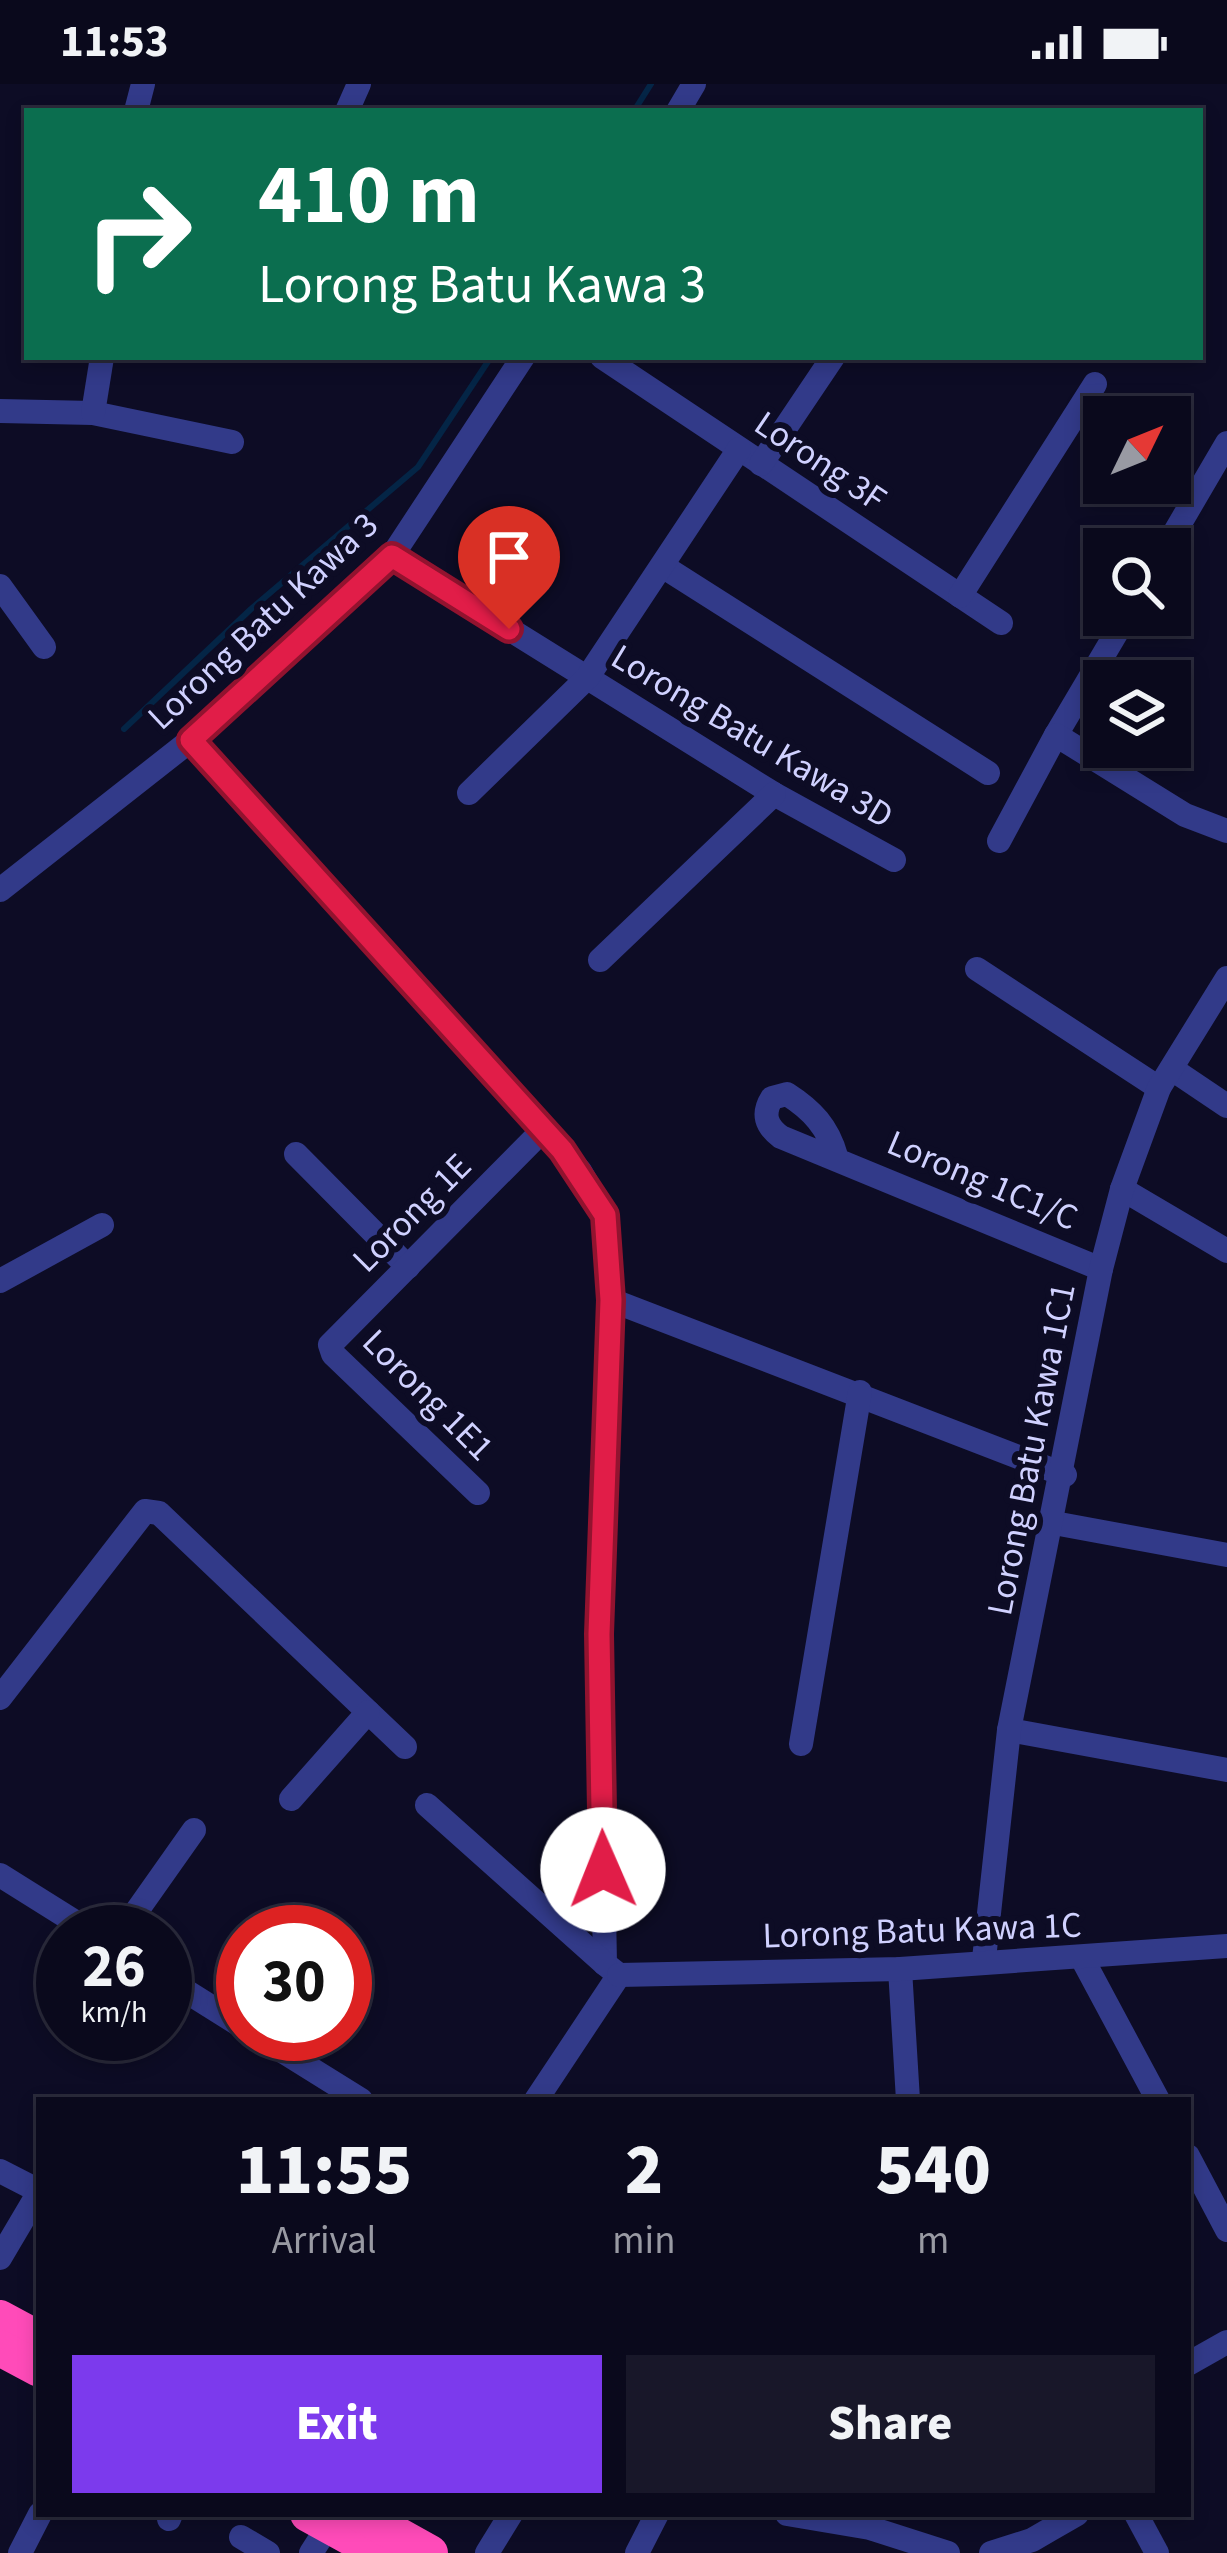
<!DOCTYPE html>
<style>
body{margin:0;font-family:"Source Sans 3",sans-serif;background:#181729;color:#f1f3f6;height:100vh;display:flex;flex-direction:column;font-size:45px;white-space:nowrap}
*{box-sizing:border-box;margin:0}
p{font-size:39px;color:#999aa3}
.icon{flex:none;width:66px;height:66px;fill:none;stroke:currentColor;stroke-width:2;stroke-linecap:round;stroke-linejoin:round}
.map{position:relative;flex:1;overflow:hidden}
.panel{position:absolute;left:36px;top:2013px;width:1155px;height:420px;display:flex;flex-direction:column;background:#0a091c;border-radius:0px;box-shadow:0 6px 18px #0003,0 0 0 3px #2a2a3b}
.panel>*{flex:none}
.top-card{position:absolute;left:24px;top:24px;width:1179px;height:252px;border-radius:0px;box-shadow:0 6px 18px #0003,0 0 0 3px #2a2a3b;background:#0b6e4f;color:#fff;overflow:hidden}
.needle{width:78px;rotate:47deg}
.fabs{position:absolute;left:1083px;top:312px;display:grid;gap:24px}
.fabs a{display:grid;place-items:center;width:108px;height:108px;border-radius:0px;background:#0a091c;box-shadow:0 6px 18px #0003,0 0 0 3px #2a2a3b;font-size:60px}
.speed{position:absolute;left:36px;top:1821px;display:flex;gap:24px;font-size:60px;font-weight:700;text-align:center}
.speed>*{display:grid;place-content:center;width:156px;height:156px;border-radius:50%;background:#0a091c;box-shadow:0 6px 18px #0003,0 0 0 3px #2a2a3b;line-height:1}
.speed small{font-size:30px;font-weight:400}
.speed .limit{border:18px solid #d22;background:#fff;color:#111}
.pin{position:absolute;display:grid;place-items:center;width:102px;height:102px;color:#fff;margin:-123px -51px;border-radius:50% 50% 50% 0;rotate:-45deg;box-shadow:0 0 12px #0007}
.pin .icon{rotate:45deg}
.me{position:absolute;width:132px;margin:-66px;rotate:359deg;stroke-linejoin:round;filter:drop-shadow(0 0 9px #0008)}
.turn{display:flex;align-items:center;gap:42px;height:252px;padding:0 36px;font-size:54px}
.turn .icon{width:156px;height:156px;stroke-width:2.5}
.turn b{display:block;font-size:84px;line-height:102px}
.eta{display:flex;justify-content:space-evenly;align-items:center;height:204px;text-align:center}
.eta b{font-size:72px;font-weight:800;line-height:84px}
.primary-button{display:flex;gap:24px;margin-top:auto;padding:24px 36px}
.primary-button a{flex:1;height:138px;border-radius:0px;background:#7c3aed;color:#fff;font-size:48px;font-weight:800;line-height:138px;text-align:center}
.primary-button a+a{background:#181729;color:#f1f3f6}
.status{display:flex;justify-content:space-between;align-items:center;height:84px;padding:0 60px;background:#0a091c;direction:ltr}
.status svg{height:33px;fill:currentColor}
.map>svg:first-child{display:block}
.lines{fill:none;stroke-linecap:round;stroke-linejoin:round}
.stream{stroke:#042546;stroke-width:6}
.minor{stroke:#323a89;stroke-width:24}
.highway{stroke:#ff4bb9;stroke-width:36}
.route-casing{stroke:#92132f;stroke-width:30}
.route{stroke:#e11d48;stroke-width:21}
.labels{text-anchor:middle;stroke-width:12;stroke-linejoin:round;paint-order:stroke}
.street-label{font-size:36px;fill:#d0d1ff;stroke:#0d0c25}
</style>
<div class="status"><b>11:53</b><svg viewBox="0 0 49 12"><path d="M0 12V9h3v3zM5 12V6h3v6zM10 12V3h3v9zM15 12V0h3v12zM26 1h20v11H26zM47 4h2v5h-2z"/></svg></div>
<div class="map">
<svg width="1227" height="2469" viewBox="0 0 1227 2469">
<rect width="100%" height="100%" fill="#0d0c25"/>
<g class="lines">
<g class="stream">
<polyline points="634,27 651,0"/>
<polyline points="124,645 251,525 418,383 491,273"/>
</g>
<g class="minor">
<polyline points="136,27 143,0"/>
<polyline points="347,27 359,0"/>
<polyline points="678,27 694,0"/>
<polyline points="602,273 1001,539"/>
<polyline points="0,327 93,329 232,358"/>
<polyline points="93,329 102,273"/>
<polyline points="761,380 833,273"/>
<polyline points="1165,465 1227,359"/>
<polyline points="392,472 774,710 894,776"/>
<polyline points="664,483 988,689"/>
<polyline points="0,502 44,563"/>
<polyline points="960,512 1095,300"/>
<polyline points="1056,651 1127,531"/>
<polyline points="191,656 580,1087 605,1131 611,1216 599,1550 605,1880 619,1891 536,2016"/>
<polyline points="469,709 587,594 739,365"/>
<polyline points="999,757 1056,651 1185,731 1227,747"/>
<polyline points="0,806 191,656 392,472 523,273"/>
<polyline points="600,876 774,710"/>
<polyline points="977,885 1159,1004"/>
<polyline points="1172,985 1227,1022"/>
<polyline points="296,1070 408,1183"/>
<path d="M836 1072C828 1043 812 1026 787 1010L772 1014C762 1030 766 1042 781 1053L1101 1185"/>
<polyline points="1122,1105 1227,1167"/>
<polyline points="0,1197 102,1141"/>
<polyline points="611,1216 1065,1391"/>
<polyline points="478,1409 333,1270 330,1261 543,1046"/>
<polyline points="1054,1439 1227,1471"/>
<polyline points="0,1614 145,1427 159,1429 405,1663"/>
<polyline points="1009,1646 1227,1686"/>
<polyline points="801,1660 860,1308"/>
<polyline points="291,1715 368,1628"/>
<polyline points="427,1721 605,1880"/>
<polyline points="0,1791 91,1848"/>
<polyline points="122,1848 194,1746"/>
<polyline points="984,1875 1009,1646 1101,1185 1122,1105 1159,1004 1227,894"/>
<polyline points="1083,1876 1158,2016"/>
<polyline points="900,1885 908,2016"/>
<polyline points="619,1891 900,1885 1227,1862"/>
<polyline points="165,1894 243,1943"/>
<polyline points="255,1950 361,2016"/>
<polyline points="1188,2072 1227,2146"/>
<polyline points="0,2087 39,2107"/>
<polyline points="0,2174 39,2108"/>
<polyline points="1188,2280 1227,2258"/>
<polyline points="787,2430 870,2444 948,2469"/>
<polyline points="1136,2430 1157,2469"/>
<polyline points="169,2435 171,2430"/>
<polyline points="241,2453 268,2469"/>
<polyline points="20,2469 40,2430"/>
<polyline points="311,2469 329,2441"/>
<polyline points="487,2469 511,2430"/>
<polyline points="637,2469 657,2430"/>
<polyline points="991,2469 1032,2456 1077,2430"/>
</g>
<g class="highway">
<polyline points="0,2234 39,2255"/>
<polyline points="0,2264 39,2285"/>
<polyline points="308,2430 379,2469"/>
<polyline points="360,2430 430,2469"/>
</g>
</g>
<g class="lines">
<defs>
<polyline id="route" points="509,545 392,472 191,656 562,1066 605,1131 611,1216 599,1550 603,1786"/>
</defs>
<use href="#route" class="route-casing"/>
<use href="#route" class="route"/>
</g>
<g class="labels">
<g class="street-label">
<text transform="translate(821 376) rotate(34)" y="13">Lorong 3F</text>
<text transform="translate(262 536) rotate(-43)" y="13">Lorong Batu Kawa 3</text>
<text transform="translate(753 651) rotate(31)" y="13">Lorong Batu Kawa 3D</text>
<text transform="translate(983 1095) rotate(23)" y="13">Lorong 1C1/C</text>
<text transform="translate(411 1128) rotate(-45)" y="13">Lorong 1E</text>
<text transform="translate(429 1310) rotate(45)" y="13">Lorong 1E1</text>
<text transform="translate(1030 1365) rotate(-79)" y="13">Lorong Batu Kawa 1C1</text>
<text transform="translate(922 1845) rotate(-2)" y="13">Lorong Batu Kawa 1C</text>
</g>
</g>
</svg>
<div class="fabs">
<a><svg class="needle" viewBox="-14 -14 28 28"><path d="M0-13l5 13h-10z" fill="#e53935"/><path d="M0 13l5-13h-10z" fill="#999aa3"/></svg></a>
<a><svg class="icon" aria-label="search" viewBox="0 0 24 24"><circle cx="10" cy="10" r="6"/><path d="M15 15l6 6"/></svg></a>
<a><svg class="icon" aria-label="layers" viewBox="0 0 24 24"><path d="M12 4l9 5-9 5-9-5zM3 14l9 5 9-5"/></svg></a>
</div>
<div class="speed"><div>26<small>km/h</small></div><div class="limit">30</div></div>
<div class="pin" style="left:509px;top:545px;background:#d93025"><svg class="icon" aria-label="arrive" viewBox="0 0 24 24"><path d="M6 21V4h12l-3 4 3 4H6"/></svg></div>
<svg class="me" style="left:603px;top:1786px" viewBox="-20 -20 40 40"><circle r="19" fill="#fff"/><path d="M0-13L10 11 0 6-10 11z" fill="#e11d48"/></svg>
<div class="top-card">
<div class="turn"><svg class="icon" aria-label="right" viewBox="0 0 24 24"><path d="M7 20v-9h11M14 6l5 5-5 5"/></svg><div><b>410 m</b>Lorong Batu Kawa 3</div></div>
</div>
<section class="panel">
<div class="eta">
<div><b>11:55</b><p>Arrival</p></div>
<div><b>2</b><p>min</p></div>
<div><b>540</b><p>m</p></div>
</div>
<div class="primary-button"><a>Exit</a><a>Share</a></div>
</section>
</div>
